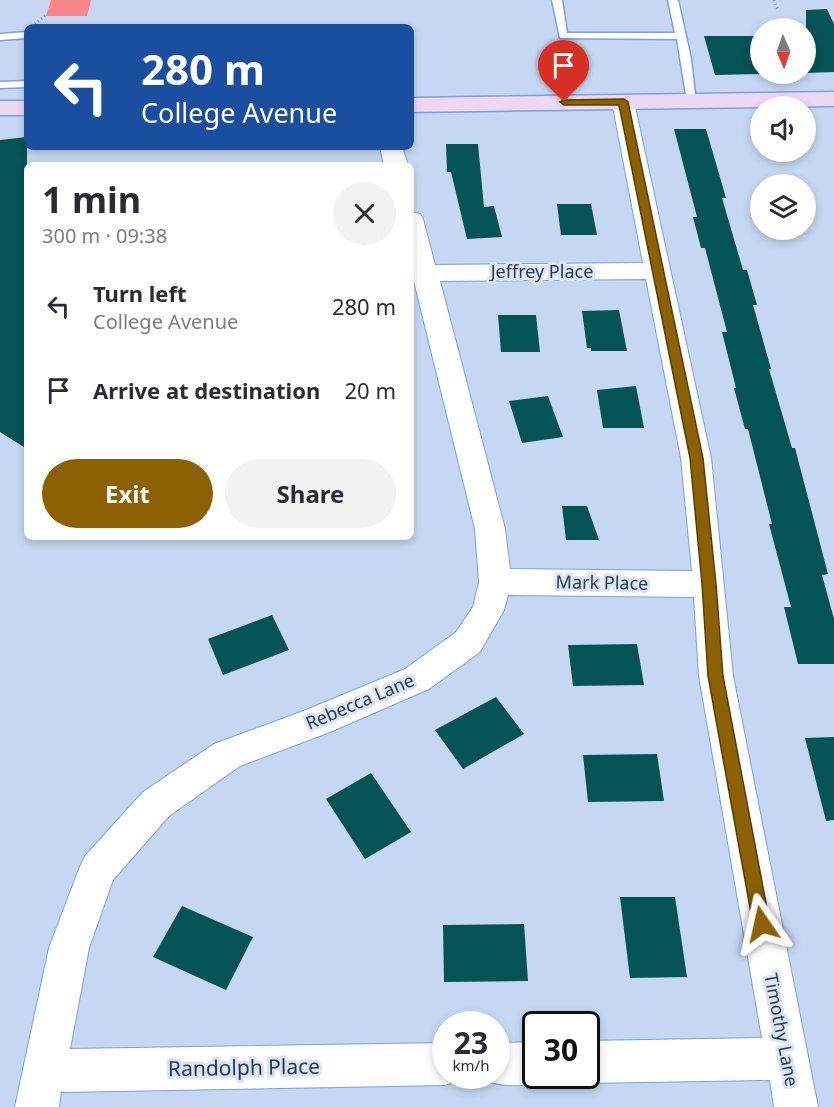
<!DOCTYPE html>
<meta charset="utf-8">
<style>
body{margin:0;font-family:"Noto Sans",sans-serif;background:#f2f2f3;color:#2b2b33;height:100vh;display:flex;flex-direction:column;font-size:22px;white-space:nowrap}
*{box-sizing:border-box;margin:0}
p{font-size:20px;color:#7c7c81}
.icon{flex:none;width:33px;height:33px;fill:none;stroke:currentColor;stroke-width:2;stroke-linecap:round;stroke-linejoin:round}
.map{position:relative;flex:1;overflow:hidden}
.sheet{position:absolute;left:24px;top:162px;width:390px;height:378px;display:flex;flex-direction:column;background:#fff;border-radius:9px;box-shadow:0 3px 9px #0003}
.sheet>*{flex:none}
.top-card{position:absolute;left:24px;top:24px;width:390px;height:126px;border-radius:9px;box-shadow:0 3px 9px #0003;background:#1a4fa0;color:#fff;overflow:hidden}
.needle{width:39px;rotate:178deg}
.buttons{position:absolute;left:750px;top:18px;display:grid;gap:12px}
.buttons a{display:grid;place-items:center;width:66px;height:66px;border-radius:50%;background:#fff;box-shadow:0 3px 9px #0003;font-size:30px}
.speed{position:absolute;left:432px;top:1011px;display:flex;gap:12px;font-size:30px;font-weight:700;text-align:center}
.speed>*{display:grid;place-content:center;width:78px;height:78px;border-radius:50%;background:#fff;box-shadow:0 3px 9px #0003;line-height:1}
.speed small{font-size:15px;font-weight:400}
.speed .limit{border:3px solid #111;border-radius:9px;background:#fff;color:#111}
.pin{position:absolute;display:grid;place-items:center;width:51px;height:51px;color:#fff;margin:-62px -26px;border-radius:50% 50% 50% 0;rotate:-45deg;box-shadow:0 0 6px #0007}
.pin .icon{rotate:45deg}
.me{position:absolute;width:66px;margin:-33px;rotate:349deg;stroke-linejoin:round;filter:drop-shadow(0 0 4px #0008)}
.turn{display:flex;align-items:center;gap:21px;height:126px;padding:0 18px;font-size:27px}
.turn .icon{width:78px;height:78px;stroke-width:2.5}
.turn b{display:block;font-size:42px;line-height:51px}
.round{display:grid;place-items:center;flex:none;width:63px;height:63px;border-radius:32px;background:#f2f2f3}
.head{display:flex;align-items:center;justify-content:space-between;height:102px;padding:0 18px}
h1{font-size:36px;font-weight:700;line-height:45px}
.primary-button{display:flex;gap:12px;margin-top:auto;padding:12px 18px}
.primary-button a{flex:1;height:69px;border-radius:36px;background:#8b6103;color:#fff;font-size:24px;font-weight:700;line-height:69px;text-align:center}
.primary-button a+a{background:#f2f2f3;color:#2b2b33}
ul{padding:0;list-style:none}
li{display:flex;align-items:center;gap:18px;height:84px;padding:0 18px}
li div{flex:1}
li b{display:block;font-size:22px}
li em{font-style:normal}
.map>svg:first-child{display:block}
.green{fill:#f8868a}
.building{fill:#045457}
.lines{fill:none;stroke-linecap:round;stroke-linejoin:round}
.lane-casing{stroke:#78a2e2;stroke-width:3}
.street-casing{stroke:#78a2e2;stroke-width:2}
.secondary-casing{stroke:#78a2e2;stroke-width:3}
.path{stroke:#8193ae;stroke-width:3;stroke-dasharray:1 3;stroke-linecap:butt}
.lane{fill:#fff;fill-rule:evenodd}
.street{fill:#fff;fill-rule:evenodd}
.secondary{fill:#edd8f3;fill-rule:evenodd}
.route{fill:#8b6103;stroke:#5a3f02;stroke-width:1.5}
.labels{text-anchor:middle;stroke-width:6;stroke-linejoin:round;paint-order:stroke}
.street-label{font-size:18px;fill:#293b56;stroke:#dbe4f1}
.near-street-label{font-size:21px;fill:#293b56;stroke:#dbe4f1}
</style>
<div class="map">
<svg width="834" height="1107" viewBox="0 0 834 1107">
<rect width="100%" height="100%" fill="#c5d7f2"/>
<polygon class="green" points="51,0 91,0 87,16 46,16"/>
<g class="building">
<polygon points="827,9 834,24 834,72 806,73 806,10"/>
<polygon points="704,36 760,36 760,74 715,75"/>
<polygon points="674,129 706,129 726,198 722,198 743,270 747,270 757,305 753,305 771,369 769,369 792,448 795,448 828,574 822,575 834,619 834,664 798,664 784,607 791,607 769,524 772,524 748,429 745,429 734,388 736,388 722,332 727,332 705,248 701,248 693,217 697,217"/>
<polygon points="27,137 27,449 0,432 0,140"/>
<polygon points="446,144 478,144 484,207 494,206 502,237 467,239 451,172 447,172"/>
<polygon points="557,204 591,204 597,235 561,235"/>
<polygon points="619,310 627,351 591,351 591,348 587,348 582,311"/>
<polygon points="498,315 536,315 540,352 501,352"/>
<polygon points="636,386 644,428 603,428 597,390"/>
<polygon points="548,396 563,437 522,443 509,401"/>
<polygon points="562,506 587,506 599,540 566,540"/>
<polygon points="272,615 289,650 223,675 208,639"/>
<polygon points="637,644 644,685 573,686 568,645"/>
<polygon points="496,697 524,734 463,769 435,730"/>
<polygon points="834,737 834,820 826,821 805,738"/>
<polygon points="657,754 664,801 588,802 583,755"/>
<polygon points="371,773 411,832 365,859 326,799"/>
<polygon points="620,897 675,897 687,977 630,978"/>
<polygon points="182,906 253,937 226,990 153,957"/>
<polygon points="524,924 528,981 444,982 443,925"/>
</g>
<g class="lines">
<defs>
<g id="lane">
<polygon points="552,0 562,0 567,33 675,33 668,0 678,0 691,59 696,103 687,101 677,39 560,38"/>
<polygon points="27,32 27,38 0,40 0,34"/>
<polygon points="27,81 27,87 0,88 0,82"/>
</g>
<g id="street">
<path d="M623 95 631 97 634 102 711 458 733 676 818 1107H774L770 1080 586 1083 571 1077 586 1076V1041L762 1038 699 676 694 597 508 595 504 610 480 652 429 689 330 732 240 766 169 816 113 880 89 948 70 1049 446 1043V1076H462L461 1079 446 1085 61 1092 59 1107H15L49 948 79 869 85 856 143 792 214 744 306 710 405 669 456 632 473 607 479 582 475 529 411 269V212L420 214 423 219 435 265 643 263 612 102 615 97ZM646 279 681 458 692 571 510 569 505 529 440 281Z"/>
<polygon points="380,147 402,147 408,165 384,165"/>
<path d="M536 1042V1076H552L551 1078C529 1087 503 1088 481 1079L480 1076H496V1043Z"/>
</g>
<g id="secondary">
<polygon points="834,92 834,106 411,112 411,98"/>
<rect x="0" y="101" width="27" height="14"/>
</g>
</defs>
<use href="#lane" class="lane-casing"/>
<use href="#street" class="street-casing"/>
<use href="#secondary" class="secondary-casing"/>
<g class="path">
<polyline points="774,0 778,10"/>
<polyline points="35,24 47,14"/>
</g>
<use href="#lane" class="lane"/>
<use href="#street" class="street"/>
<use href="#secondary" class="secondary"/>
</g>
<polygon class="route" points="624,99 628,102 703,458 716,584 723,676 770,924 768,930 762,932 756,930 753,924 708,676 702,584 690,458 619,105 564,105 560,102 564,100"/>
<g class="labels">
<g class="street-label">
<text x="542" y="278">Jeffrey Place</text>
<text transform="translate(602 583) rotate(1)" y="6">Mark Place</text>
<text transform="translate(360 702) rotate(-23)" y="6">Rebecca Lane</text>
<text transform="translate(781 1030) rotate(79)" y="6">Timothy Lane</text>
</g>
<g class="near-street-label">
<text transform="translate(244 1068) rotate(-1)" y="7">Randolph Place</text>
</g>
</g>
</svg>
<div class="buttons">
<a><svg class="needle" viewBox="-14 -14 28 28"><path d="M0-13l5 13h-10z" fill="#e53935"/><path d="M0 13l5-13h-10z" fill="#7c7c81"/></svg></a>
<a><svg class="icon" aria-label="sound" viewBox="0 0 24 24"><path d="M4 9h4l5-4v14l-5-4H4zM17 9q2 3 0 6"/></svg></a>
<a><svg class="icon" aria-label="layers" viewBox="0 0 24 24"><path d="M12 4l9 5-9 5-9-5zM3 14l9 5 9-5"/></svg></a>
</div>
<div class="speed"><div>23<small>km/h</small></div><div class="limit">30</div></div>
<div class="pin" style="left:564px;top:102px;background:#d93025"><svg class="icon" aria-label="arrive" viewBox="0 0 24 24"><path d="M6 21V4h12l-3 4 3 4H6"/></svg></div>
<svg class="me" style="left:762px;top:924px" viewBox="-20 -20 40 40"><path d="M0-17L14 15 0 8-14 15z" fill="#8b6103" stroke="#fff" stroke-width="4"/></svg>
<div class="top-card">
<div class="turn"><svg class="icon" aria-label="left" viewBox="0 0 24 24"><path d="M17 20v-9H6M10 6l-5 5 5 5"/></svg><div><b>280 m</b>College Avenue</div></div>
</div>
<section class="sheet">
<div class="head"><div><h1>1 min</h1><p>300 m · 09:38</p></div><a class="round"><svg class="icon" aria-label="close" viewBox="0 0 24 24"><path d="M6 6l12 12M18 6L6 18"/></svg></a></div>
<ul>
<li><svg class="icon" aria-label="left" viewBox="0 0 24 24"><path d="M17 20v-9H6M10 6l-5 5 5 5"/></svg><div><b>Turn left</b><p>College Avenue</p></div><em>280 m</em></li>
<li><svg class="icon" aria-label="arrive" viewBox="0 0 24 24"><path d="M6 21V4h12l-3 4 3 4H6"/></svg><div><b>Arrive at destination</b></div><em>20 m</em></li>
</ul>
<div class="primary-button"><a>Exit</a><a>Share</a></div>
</section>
</div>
